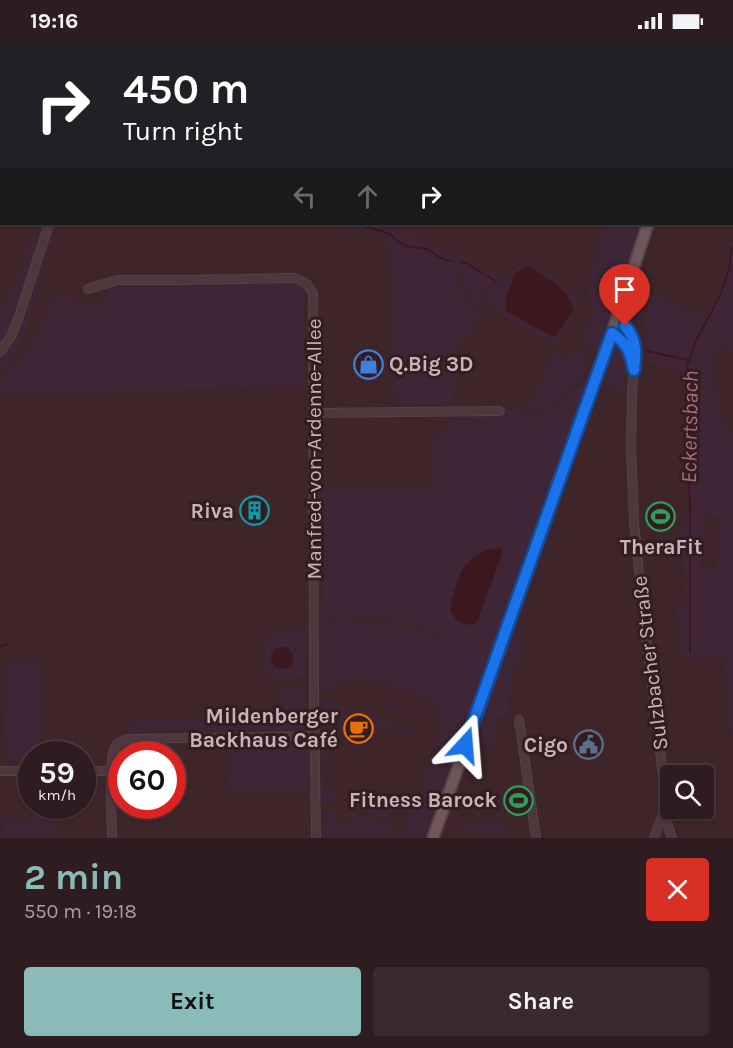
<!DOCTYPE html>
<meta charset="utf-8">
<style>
body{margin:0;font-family:Karla,sans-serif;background:#3a292d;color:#f1f3f6;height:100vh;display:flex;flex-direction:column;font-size:22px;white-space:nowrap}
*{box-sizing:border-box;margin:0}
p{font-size:20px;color:#a7a1a5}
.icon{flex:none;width:33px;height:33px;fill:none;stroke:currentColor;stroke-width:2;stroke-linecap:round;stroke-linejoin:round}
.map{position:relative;height:796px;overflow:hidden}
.panel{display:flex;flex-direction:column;background:#2e1c20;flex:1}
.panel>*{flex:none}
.top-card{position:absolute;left:0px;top:0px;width:734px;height:183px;box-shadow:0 2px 4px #0004,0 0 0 2px #493a3e;background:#202124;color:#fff;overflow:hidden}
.fabs{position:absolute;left:660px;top:723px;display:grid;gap:12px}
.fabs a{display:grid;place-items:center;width:54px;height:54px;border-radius:6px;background:#2e1c20;box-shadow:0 2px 4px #0004,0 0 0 2px #493a3e;font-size:30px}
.speed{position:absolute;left:18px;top:699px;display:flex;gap:12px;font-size:30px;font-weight:700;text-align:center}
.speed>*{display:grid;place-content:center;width:78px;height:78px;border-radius:50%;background:#2e1c20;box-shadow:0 2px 4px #0004,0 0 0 2px #493a3e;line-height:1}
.speed small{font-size:15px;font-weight:400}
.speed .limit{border:9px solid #d22;background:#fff;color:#111}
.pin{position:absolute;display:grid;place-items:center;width:51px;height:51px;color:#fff;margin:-62px -26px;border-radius:50% 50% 50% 0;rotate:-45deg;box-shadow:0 0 6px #0007}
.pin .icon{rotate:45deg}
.me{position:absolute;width:66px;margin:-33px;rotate:19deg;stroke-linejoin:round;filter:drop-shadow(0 0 4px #0008)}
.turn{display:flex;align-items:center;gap:21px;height:126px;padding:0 24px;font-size:27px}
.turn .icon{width:78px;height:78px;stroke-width:2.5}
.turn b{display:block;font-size:42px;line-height:51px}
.lanes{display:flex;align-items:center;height:57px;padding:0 24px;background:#0003;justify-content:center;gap:30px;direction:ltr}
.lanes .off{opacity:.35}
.round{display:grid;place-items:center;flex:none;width:63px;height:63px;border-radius:6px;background:#3a292d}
.head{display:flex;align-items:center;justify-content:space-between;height:102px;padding:0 24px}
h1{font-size:36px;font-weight:700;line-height:45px;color:#8bbbb9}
.cta{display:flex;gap:12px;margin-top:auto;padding:12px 24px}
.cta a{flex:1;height:69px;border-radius:6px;background:#8bbbb9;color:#111;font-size:24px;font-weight:700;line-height:69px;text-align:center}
.cta a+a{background:#3a292d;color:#f1f3f6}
.status{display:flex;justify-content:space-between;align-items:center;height:42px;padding:0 30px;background:#2e1c20;direction:ltr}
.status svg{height:16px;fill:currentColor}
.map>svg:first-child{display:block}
.green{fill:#3f2636;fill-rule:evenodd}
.water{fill:#3c181e}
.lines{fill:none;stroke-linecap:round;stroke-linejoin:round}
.stream{stroke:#3c181e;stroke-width:2}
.minor-casing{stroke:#574145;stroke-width:10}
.major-casing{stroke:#574145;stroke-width:14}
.minor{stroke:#4e383d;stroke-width:8}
.major{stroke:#6e565b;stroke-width:10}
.route-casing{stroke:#114b97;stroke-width:15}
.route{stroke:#1a73e8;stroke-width:10}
.labels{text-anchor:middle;stroke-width:6;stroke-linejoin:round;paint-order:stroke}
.poi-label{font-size:21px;font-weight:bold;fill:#c9b4b8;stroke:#331d21;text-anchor:end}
.street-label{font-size:21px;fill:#c9b4b8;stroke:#331d21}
.water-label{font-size:22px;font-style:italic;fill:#a76e7a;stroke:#331d21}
</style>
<div class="status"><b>19:16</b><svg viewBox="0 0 49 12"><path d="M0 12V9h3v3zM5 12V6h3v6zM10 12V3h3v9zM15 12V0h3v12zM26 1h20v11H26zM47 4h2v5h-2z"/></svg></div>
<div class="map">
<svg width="733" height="796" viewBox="0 0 733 796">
<rect width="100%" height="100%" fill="#3e252a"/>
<g class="green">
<polygon points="0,0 142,0 141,2 2,2 1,117 0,114"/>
<polygon points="38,182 45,182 12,284 0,304 0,271 11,249"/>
<polygon points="52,182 57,182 37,249 28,285 16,309 0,328 0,314 7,305"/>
<polygon points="316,182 379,182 421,196 438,205 451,217 463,254 471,263 482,272 455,309 454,361 395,363 390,210 384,197 362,188 316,184"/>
<polygon points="602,182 643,182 600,307 591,306 581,300 590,279 593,270 588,250 588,242 597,211"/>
<path d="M733 199V308L719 303 711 320 722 382 733 393V703L722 614 682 617 677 563 687 562 680 488 688 481 687 465 693 466V461L687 459 683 330 644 321 649 312V302L643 301 650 251 705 274C714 259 724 244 727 226 729 214 726 211 733 199ZM705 474 720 475 715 529 700 527Z"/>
<path d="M447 205 490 232 498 233 511 228 481 247 480 255 493 272C483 266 472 261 467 250 457 233 462 222 447 205Z"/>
<path d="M522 221C524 221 525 221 527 221 535 222 571 246 575 254 578 258 578 263 577 268L572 265 569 256 560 246 514 235 512 243 508 248 505 265 559 290 567 275 572 277 561 297C557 300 553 301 549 299 536 291 484 268 487 252 488 247 497 243 501 240 510 235 515 228 522 221Z"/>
<polygon points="289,240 300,244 304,249 304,344 0,352 0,340 30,303 53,257 72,255 73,264 106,263 108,247 117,242"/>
<path d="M617 305H622L627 314 626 350C609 350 612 339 604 329L611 308Z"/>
<path d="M578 306C590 311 590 323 585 333L546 368 538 370 528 368 552 311C566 317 566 315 578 306Z"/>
<path d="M590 328 592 329 427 796H401L412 767H415L426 736 423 735 444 680 438 678 439 669 437 665 430 662 431 657 372 636 370 641 356 635H352L346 638 335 646 322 650 321 578C350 578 378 579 406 584 417 586 427 590 438 594L439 591 409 581 362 575H321V565L323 563 322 447 433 446 434 392C445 392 450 384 452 374L500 373V366C513 366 526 373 537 373 552 373 583 341 590 328Z"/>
<path d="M516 583H519C528 602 521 603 516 620L518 622 515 627 512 628 511 647 507 653 510 673 494 676 496 691 493 692V697L497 696V700L493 701 494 708C483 712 482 700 475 695Z"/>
<polygon points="306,586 305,635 265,636 265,592 292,590 292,587"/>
<polygon points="39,620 40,712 32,712 31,719 6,719 5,621"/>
<path d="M281 647H306L307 684C301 689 291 688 282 688L124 689 136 677 264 676V681H276V676L281 675Z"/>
<polygon points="334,655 332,659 346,665 342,677 344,679 342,685 340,684 341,680 326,674 324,678 322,679 322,658"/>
<polygon points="383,656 426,672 427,668 429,670 427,677 382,661"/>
<polygon points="367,667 375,670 373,674 410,688 412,683 415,685 412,694 378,682 376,686 369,684 372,671 366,669"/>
<polygon points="300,699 307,706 308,710 308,748 228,749 229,700"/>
<path d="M322 709H327L328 711C323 722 327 735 324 748L331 750 332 745 337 747 334 760 322 764Z"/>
<polygon points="375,750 397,758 389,777 367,769"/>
<polygon points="33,764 67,764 67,776 57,777 57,796 4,796 4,783 0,782 0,778 33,778"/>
<polygon points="332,768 338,770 335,779 348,784 352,772 354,771 392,784 393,786 390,796 323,796 323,772"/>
<polygon points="502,781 505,796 500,796 446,782"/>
</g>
<g class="water">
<path d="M526 224 530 225C542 233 558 241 567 253 570 257 571 263 574 267L556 293 551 294 506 269C505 260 507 252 511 244 513 241 512 237 514 234 516 230 522 226 526 224Z"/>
<path d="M500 506 503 509 477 580C468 587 454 579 451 569 450 563 452 556 454 550 460 525 473 508 500 506Z"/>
<circle cx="282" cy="616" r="11"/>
</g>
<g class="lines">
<g class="stream">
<polyline points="732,93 733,85"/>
<polyline points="732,106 733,109"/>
<polyline points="357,182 390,192 397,199 406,204 423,206 429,208 440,216 450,219"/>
<polyline points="461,220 466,221 495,239"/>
<polyline points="647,309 688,318"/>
<polyline points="0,605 8,602"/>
<polyline points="690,610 690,466 687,384 687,325 695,301 720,253 729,228 731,209 733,205"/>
</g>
<defs>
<g id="minor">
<polyline points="155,2 156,0"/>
<polyline points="88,247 117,238 178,238 294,236 306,241 313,251 314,647 316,796"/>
<path d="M616 279C627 283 632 292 635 302L632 353 631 406 634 479 643 571 658 692 664 744V770L672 796"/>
<path d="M612 291C624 299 629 307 632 320"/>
<polyline points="0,310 11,294 17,280 49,182"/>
<polyline points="314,371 500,369"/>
<polyline points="519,678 536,796"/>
<polyline points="0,729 32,729"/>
<polyline points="82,729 111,729"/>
<path d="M112 796C112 778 108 717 115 705 118 700 122 699 127 697L314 694"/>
<polyline points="654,796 664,770"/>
</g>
<g id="major">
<polyline points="678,2 678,0"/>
<polyline points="433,796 612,291 648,182"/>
</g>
</defs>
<use href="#minor" class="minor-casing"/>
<use href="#major" class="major-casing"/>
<use href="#minor" class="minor"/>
<use href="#major" class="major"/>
</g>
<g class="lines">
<defs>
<path id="route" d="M465 703 612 291C628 302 630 310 634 328 636 311 637 297 625 284"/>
</defs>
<use href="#route" class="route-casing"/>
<use href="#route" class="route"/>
</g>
<defs>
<symbol id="shop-ring" viewBox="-11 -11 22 22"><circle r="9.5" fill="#331d21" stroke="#3f7fe0" stroke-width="1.5"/><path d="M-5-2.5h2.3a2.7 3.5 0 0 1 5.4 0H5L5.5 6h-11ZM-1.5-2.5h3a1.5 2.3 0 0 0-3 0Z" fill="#3f7fe0"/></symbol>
<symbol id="building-ring" viewBox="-11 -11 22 22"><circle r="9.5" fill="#331d21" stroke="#0f9aa8" stroke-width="1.5"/><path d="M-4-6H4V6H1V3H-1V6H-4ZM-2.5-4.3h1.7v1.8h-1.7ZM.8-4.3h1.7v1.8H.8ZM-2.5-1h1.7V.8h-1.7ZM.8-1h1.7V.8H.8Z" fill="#0f9aa8"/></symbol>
<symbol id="stadium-ring" viewBox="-11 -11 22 22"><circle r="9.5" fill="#331d21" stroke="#2e9e5b" stroke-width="1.5"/><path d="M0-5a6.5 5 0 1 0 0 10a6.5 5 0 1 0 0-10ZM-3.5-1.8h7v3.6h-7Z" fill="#2e9e5b"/></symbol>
<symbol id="cafe-ring" viewBox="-11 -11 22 22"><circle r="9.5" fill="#331d21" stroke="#e8710a" stroke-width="1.5"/><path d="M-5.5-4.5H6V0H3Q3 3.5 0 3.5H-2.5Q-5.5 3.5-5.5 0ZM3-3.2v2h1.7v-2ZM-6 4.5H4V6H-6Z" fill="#e8710a"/></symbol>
<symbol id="civic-ring" viewBox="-11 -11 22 22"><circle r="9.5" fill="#331d21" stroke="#5c6f8a" stroke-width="1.5"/><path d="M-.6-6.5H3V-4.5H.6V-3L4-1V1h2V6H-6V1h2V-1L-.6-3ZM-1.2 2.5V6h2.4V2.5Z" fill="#5c6f8a"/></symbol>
</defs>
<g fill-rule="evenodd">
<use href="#shop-ring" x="352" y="306" width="33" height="33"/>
<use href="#building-ring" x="238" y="452" width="33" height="33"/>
<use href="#stadium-ring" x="644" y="458" width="33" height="33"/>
<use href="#cafe-ring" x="342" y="670" width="33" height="33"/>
<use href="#civic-ring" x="572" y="686" width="33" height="33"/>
<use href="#stadium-ring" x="502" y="742" width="33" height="33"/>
</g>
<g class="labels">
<g class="poi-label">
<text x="389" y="329" text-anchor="start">Q.Big 3D</text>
<text x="234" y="476">Riva</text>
<text x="661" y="512" text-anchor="middle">TheraFit</text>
<text x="338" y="681">Mildenberger<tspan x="338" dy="24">Backhaus Café</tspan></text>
<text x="568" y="710">Cigo</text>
<text x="497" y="765">Fitness Barock</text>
</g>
<g class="street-label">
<text transform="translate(314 407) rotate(-90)" y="7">Manfred-von-Ardenne-Allee</text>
<text transform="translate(650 621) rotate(-97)" y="7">Sulzbacher Straße</text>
</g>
<g class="water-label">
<text transform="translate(689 385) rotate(-89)" y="8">Eckertsbach</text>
</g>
</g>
</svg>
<div class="fabs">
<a><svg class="icon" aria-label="search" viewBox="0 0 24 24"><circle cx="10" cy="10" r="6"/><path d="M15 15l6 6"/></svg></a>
</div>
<div class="speed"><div>59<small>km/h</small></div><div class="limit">60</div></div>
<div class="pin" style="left:625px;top:284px;background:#d93025"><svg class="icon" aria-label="arrive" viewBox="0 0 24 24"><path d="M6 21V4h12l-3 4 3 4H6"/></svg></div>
<svg class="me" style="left:465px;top:703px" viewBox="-20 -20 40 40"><path d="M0-17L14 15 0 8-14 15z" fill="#1a73e8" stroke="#fff" stroke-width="4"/></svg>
<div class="top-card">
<div class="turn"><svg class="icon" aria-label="right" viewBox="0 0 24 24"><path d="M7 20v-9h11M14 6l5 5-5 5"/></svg><div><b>450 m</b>Turn right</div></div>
<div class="lanes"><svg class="icon off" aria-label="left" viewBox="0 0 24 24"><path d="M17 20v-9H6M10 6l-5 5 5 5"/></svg><svg class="icon off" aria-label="ahead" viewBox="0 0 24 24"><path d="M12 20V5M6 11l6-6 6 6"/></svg><svg class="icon" aria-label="right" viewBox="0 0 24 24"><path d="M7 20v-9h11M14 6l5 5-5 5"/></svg></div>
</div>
</div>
<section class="panel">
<div class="head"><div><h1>2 min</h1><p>550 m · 19:18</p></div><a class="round" style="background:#d93025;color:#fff"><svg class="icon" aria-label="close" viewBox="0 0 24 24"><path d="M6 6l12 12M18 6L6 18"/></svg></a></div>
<div class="cta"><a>Exit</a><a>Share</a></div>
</section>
